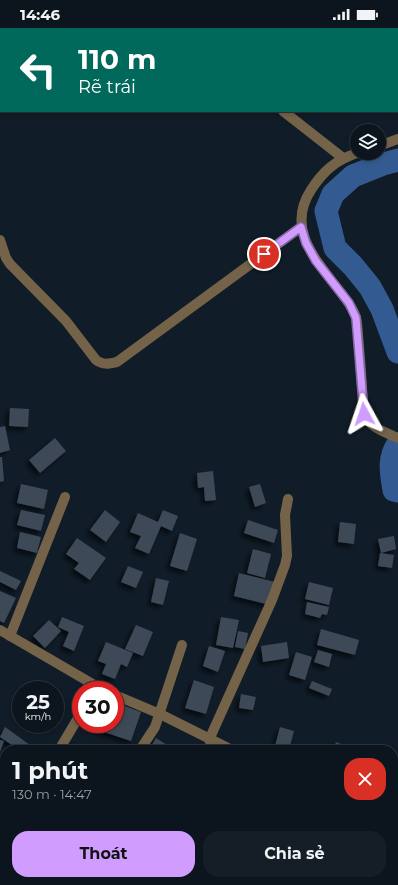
<!DOCTYPE html>
<html lang="vi">
<meta charset="utf-8">
<style>
body{margin:0;font-family:Montserrat,sans-serif;background:#151e26;color:#f1f3f6;height:100vh;display:flex;flex-direction:column;font-size:15px;white-space:nowrap}
*{box-sizing:border-box;margin:0}
p{font-size:13px;color:#9a9fa4}
.icon{flex:none;width:22px;height:22px;fill:none;stroke:currentColor;stroke-width:2;stroke-linecap:round;stroke-linejoin:round}
.map{position:relative;flex:1;overflow:hidden}
.panel{position:absolute;left:0px;top:717px;width:398px;height:140px;display:flex;flex-direction:column;background:#0c151d;border-radius:16px 16px 0 0;box-shadow:0 2px 6px #0003,0 0 0 1px #2c343b}
.panel>*{flex:none}
.guide{position:absolute;left:0px;top:0px;width:398px;height:84px;box-shadow:0 2px 6px #0003,0 0 0 1px #2c343b;background:#00695c;color:#fff;overflow:hidden}
.tools{position:absolute;left:350px;top:96px;display:grid;gap:8px}
.tools a{display:grid;place-items:center;width:36px;height:36px;border-radius:50%;background:#0c151d;box-shadow:0 2px 6px #0003,0 0 0 1px #2c343b;font-size:20px}
.speed{position:absolute;left:12px;top:653px;display:flex;gap:8px;font-size:20px;font-weight:700;text-align:center}
.speed>*{display:grid;place-content:center;width:52px;height:52px;border-radius:50%;background:#0c151d;box-shadow:0 2px 6px #0003,0 0 0 1px #2c343b;line-height:1}
.speed small{font-size:10px;font-weight:400}
.speed .limit{border:6px solid #d22;background:#fff;color:#111}
.pin{position:absolute;display:grid;place-items:center;width:34px;height:34px;color:#fff;margin:-17px;border:2px solid #fff;border-radius:50%;box-shadow:0 1px 4px #0007}
.me{position:absolute;width:44px;margin:-22px;rotate:355deg;stroke-linejoin:round;filter:drop-shadow(0 0 3px #0008)}
.turn{display:flex;align-items:center;gap:14px;height:84px;padding:0 12px;font-size:18px}
.turn .icon{width:52px;height:52px;stroke-width:2.5}
.turn b{display:block;font-size:28px;line-height:34px}
.round{display:grid;place-items:center;flex:none;width:42px;height:42px;border-radius:16px;background:#151e26}
.head{display:flex;align-items:center;justify-content:space-between;height:68px;padding:0 12px}
h1{font-size:24px;font-weight:700;line-height:30px}
.cta{display:flex;gap:8px;margin-top:auto;padding:8px 12px}
.cta a{flex:1;height:46px;border-radius:16px;background:#d09dff;color:#111;font-size:16px;font-weight:700;line-height:46px;text-align:center}
.cta a+a{background:#151e26;color:#f1f3f6}
.status{display:flex;justify-content:space-between;align-items:center;height:28px;padding:0 20px;background:#0c151d;direction:ltr}
.status svg{height:11px;fill:currentColor}
.map>svg:first-child{display:block}
.lines{fill:none;stroke-linecap:round;stroke-linejoin:round}
.river{stroke:#345b91;stroke-width:23}
.building{fill:#3d4a57;filter:url(#shadow)}
.street{stroke:#756349;stroke-width:10}
.route-casing{stroke:#8766a6;stroke-width:10}
.route{stroke:#d09dff;stroke-width:7}
</style>
<div class="status"><b>14:46</b><svg viewBox="0 0 49 12"><path d="M0 12V9h3v3zM5 12V6h3v6zM10 12V3h3v9zM15 12V0h3v12zM26 1h20v11H26zM47 4h2v5h-2z"/></svg></div>
<div class="map">
<svg width="398" height="857" viewBox="0 0 398 857">
<defs>
<filter id="shadow"><feDropShadow dx="-3.5" dy="3.5" stdDeviation="2" flood-color="#0009"/></filter>
</defs>
<rect width="100%" height="100%" fill="#101c27"/>
<g class="lines">
<g class="river">
<polyline points="398,132 383,136 353,148 333,166 326,183 335,220 353,238 370,259 382,281 398,324"/>
<path d="M398 416C388 431 391 444 394 462L398 463"/>
</g>
</g>
<g class="building">
<polygon points="10,380 29,381 28,399 9,398"/>
<polygon points="5,398 10,422 0,425 0,399"/>
<polygon points="55,410 66,423 40,445 29,432"/>
<polygon points="0,429 2,429 4,453 0,454"/>
<polygon points="213,443 216,472 205,473 204,459 198,460 197,445"/>
<polygon points="21,456 48,462 44,481 17,475"/>
<polygon points="260,456 266,475 255,479 249,459"/>
<polygon points="21,482 45,487 41,503 17,497"/>
<polygon points="105,482 120,494 106,514 90,502"/>
<polygon points="163,482 178,488 172,503 161,498 149,526 135,520 141,508 130,504 138,485 158,494"/>
<polygon points="248,492 278,502 274,515 244,505"/>
<polygon points="340,494 356,496 354,516 338,514"/>
<polygon points="20,504 41,509 37,525 17,520"/>
<polygon points="180,505 197,511 187,543 170,538"/>
<polygon points="394,508 396,521 381,525 378,511"/>
<polygon points="77,510 106,530 90,552 74,541 79,535 66,526"/>
<polygon points="253,521 271,526 265,550 247,545"/>
<polygon points="380,525 394,527 392,540 378,538"/>
<polygon points="128,538 143,544 136,560 121,554"/>
<polygon points="0,543 21,553 16,562 0,554"/>
<polygon points="239,545 275,554 270,577 234,568"/>
<polygon points="156,550 169,553 163,577 151,574"/>
<polygon points="309,554 333,560 329,577 305,571"/>
<polygon points="0,563 16,570 4,595 0,593"/>
<polygon points="307,574 329,579 327,587 322,586 320,590 305,586"/>
<polygon points="62,589 84,598 74,623 63,618 69,604 58,599"/>
<polygon points="221,589 239,592 233,620 216,617"/>
<polygon points="49,592 61,603 45,620 33,608"/>
<polygon points="136,597 153,604 143,628 125,621"/>
<polygon points="321,601 359,612 355,627 317,617"/>
<polygon points="238,603 248,605 245,621 235,619"/>
<polygon points="106,614 133,625 127,639 121,636 115,651 102,646 106,636 98,633"/>
<polygon points="287,614 289,630 263,634 261,618"/>
<polygon points="209,618 225,623 218,644 203,638"/>
<polygon points="318,622 332,626 329,639 314,634"/>
<polygon points="296,624 312,629 305,652 289,647"/>
<polygon points="194,652 214,659 206,686 185,680"/>
<polygon points="312,653 332,661 329,668 309,660"/>
<polygon points="241,666 256,669 253,682 239,680"/>
<polygon points="122,677 141,684 131,713 95,701 97,696 115,696 115,682 120,684"/>
<polygon points="5,699 34,720 32,722 19,722 0,709"/>
<polygon points="280,699 294,703 289,722 274,722"/>
<polygon points="156,710 169,718 167,722 149,722"/>
<polygon points="0,712 4,713 0,724"/>
<polygon points="336,714 356,722 333,722"/>
<polygon points="396,746 398,746 398,781 393,778 393,753"/>
<polygon points="15,852 20,852 31,857 13,857"/>
<polygon points="78,852 88,852 87,857 77,855"/>
<polygon points="160,852 172,852 175,854 173,857 156,857"/>
<polygon points="249,852 264,852 263,857 248,857"/>
<polygon points="206,854 222,855 222,857 205,857"/>
</g>
<g class="lines">
<g class="street">
<polyline points="185,0 186,1"/>
<polyline points="283,83 343,130"/>
<polyline points="379,118 398,111"/>
<path d="M357 125C336 132 323 143 311 162 286 200 315 231 338 261 345 270 352 278 356 289 358 298 358 310 359 319 361 341 362 363 364 386 370 400 385 404 398 410"/>
<path d="M0 212 6 230 10 236 66 293 96 332C103 337 108 336 117 334L301 199"/>
<polyline points="0,602 103,662"/>
<polyline points="10,608 65,469"/>
<polyline points="115,667 160,686 232,722"/>
<polyline points="209,712 272,572 285,537 287,528 285,487 288,471"/>
<polyline points="59,722 81,685"/>
<polyline points="140,722 155,699 182,617"/>
<polyline points="393,785 398,787"/>
<polyline points="0,824 5,815"/>
<polyline points="284,857 285,852"/>
</g>
</g>
<g class="lines">
<defs>
<polyline id="route" points="264,226 301,199 306,215 316,233 349,275 356,290 364,386"/>
</defs>
<use href="#route" class="route-casing"/>
<use href="#route" class="route"/>
</g>
</svg>
<div class="tools">
<a><svg class="icon" aria-label="layers" viewBox="0 0 24 24"><path d="M12 4l9 5-9 5-9-5zM3 14l9 5 9-5"/></svg></a>
</div>
<div class="speed"><div>25<small>km/h</small></div><div class="limit">30</div></div>
<div class="pin" style="left:264px;top:226px;background:#d93025"><svg class="icon" aria-label="arrive" viewBox="0 0 24 24"><path d="M6 21V4h12l-3 4 3 4H6"/></svg></div>
<svg class="me" style="left:364px;top:386px" viewBox="-20 -20 40 40"><path d="M0-17L14 15 0 8-14 15z" fill="#d09dff" stroke="#fff" stroke-width="4"/></svg>
<div class="guide">
<div class="turn"><svg class="icon" aria-label="left" viewBox="0 0 24 24"><path d="M17 20v-9H6M10 6l-5 5 5 5"/></svg><div><b>110 m</b>Rẽ trái</div></div>
</div>
<section class="panel">
<div class="head"><div><h1>1 phút</h1><p>130 m · 14:47</p></div><a class="round" style="background:#d93025;color:#fff"><svg class="icon" aria-label="close" viewBox="0 0 24 24"><path d="M6 6l12 12M18 6L6 18"/></svg></a></div>
<div class="cta"><a>Thoát</a><a>Chia sẻ</a></div>
</section>
</div>
